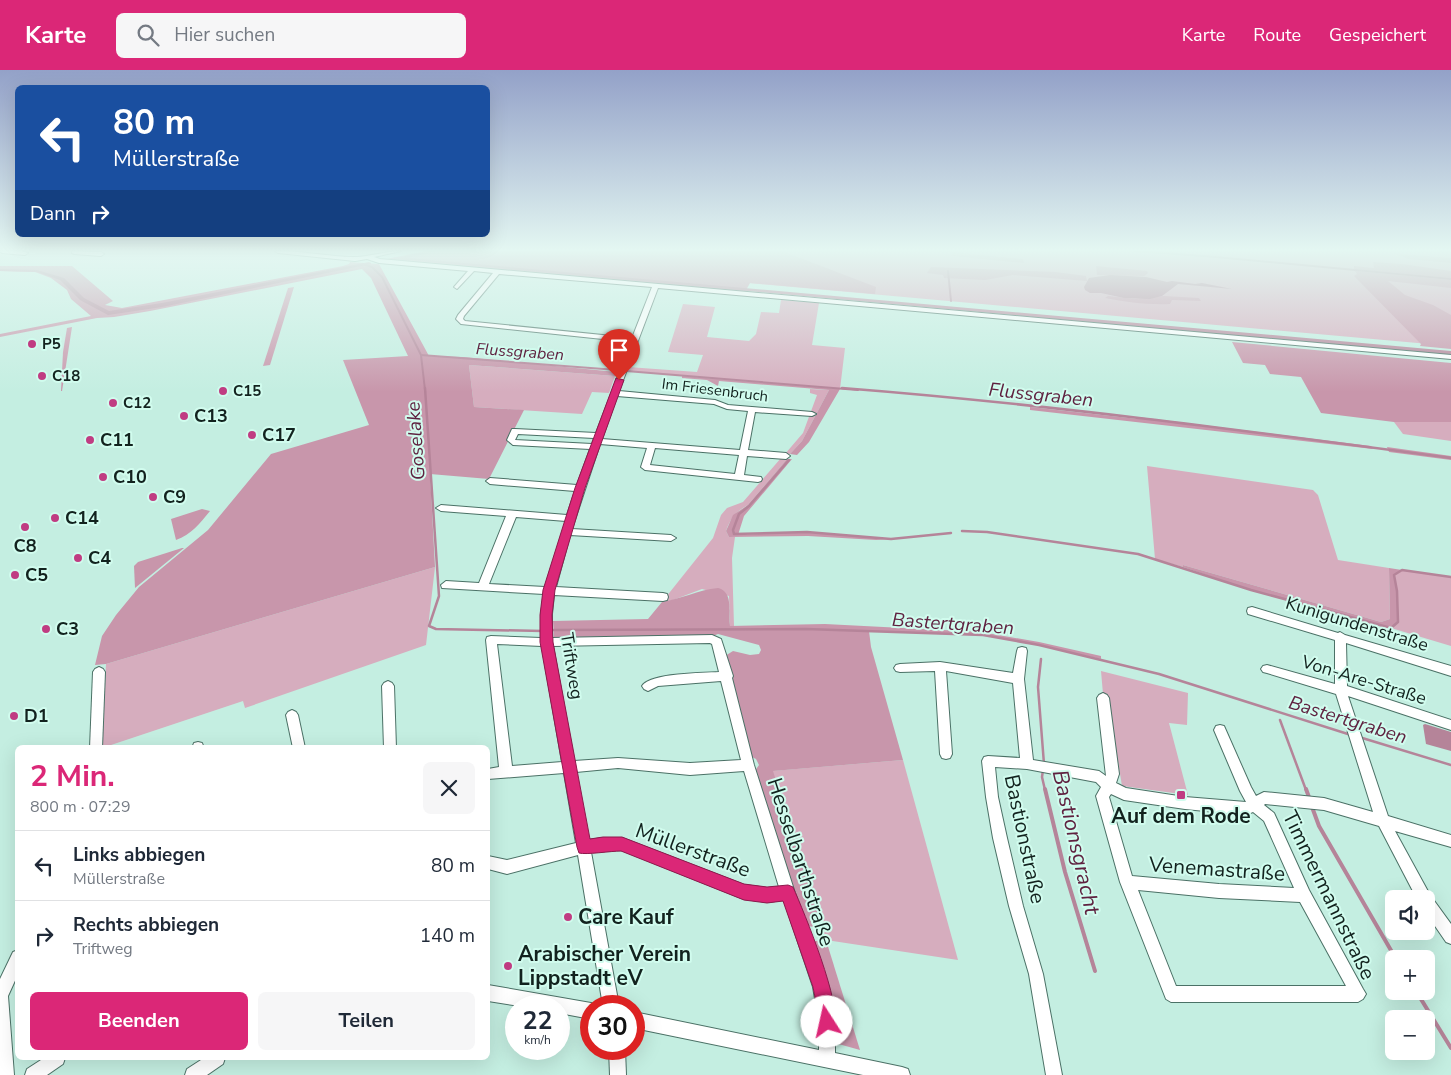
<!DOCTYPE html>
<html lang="de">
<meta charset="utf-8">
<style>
body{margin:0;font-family:"Nunito Sans",sans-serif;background:#f6f6f7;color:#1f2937;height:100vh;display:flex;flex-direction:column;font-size:19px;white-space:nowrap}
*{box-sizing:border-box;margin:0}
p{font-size:16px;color:#747a83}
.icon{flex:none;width:28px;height:28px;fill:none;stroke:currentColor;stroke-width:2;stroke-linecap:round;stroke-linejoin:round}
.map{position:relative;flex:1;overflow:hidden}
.side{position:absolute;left:15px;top:675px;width:475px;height:315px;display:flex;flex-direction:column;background:#fff;border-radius:8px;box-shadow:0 5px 20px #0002}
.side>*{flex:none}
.guide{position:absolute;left:15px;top:15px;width:475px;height:152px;border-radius:8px;box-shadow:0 5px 20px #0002;background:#1a4fa0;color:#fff;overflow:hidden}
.tools{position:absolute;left:1385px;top:820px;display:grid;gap:10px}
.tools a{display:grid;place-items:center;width:50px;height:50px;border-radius:8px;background:#fff;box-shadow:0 5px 20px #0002;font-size:25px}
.speed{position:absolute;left:505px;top:925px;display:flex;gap:10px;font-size:25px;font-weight:700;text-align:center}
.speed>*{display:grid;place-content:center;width:65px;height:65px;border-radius:50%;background:#fff;box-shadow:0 5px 20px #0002;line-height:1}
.speed small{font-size:12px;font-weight:400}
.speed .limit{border:8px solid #d22;background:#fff;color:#111}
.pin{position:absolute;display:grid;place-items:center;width:42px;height:42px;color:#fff;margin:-51px -21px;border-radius:50% 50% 50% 0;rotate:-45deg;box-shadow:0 0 5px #0007}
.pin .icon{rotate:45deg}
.me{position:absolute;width:55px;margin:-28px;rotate:350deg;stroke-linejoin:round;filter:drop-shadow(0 0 4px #0008)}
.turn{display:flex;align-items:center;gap:18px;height:105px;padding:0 15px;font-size:22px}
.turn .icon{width:65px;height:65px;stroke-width:2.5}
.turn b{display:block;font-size:35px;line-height:42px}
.then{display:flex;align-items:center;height:48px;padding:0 15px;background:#0003;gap:10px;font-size:19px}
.round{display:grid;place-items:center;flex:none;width:52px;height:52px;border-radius:8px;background:#f6f6f7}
.overview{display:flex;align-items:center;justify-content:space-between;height:85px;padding:0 15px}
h1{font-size:30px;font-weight:700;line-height:38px;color:#db2777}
.cta{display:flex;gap:10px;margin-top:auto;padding:10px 15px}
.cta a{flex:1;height:58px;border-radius:8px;background:#db2777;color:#fff;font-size:20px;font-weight:700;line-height:58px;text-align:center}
.cta a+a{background:#f6f6f7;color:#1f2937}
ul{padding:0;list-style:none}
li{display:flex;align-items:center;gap:15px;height:70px;padding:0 15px;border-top:1px solid #e0e1e3}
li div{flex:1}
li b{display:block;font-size:19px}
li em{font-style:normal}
header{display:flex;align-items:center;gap:30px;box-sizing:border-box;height:70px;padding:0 25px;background:#db2777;color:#fff}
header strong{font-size:24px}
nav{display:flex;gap:28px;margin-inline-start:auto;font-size:18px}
.search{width:350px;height:45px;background:#f6f6f7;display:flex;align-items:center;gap:12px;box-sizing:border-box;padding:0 18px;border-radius:8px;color:#747a83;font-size:19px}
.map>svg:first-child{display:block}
.green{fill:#d6adbe}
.forest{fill:#c896ab}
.water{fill:#b58499}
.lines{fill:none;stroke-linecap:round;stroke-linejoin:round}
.stream-far2{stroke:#b58499;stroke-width:2}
.stream-far1{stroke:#b58499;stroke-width:2.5}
.stream{stroke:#b58499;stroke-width:4}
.canal{fill:#b58499;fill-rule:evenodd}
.minor-casing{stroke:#4b7166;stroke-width:2}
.minor{fill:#fff;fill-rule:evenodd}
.route{fill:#db2777;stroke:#8e194d}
.poi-dot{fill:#c03c82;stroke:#d1fcee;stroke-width:2}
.labels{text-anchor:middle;stroke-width:4;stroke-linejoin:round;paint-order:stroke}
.far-poi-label{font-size:15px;font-weight:bold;fill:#12221e;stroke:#d1fcee;text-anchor:start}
.far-street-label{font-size:15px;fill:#12221e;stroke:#d1fcee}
.far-water-label{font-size:16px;font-style:italic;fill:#5f2240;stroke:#d1fcee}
.poi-label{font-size:18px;font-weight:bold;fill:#12221e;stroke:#d1fcee;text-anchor:start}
.street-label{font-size:18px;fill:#12221e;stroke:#d1fcee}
.water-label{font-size:19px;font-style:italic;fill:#5f2240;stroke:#d1fcee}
.near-poi-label{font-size:21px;font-weight:bold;fill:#12221e;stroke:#d1fcee;text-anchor:start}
.near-street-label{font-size:21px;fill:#12221e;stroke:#d1fcee}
.near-water-label{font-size:22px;font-style:italic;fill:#5f2240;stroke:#d1fcee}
</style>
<header>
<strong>Karte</strong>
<div class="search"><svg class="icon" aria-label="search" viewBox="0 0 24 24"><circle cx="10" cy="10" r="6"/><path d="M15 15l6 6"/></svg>Hier suchen</div>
<nav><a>Karte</a><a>Route</a><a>Gespeichert</a></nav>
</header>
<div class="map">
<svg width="1451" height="1005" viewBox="0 0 1451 1005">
<rect width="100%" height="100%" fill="#c4eee1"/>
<g class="green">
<polygon points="763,181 1451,181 1451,276 748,213"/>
<polygon points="781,230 819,233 812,275 845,278 840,319 626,301 628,297 697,302 703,285 668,282 683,234 715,237 707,267 749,271 756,264 761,242 779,243"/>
<polygon points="469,295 615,306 609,323 592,322 582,344 474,337"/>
<polygon points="810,319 829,320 802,371 790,384 785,384 803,363 817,325 810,323"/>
<polygon points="1394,352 1451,352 1451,371 1403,364"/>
<path d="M781 388 787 389 748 435C736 441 730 449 726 461L729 467H735L732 488 734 556H730L729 526 702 519 673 530 662 532 713 468 721 445 727 438 743 432Z"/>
<polygon points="1147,396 1313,420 1318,425 1338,490 1389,498 1390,549 1381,552 1183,495 1183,497 1155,489"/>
<polygon points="435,497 426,575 245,638 243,631 102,678 106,594"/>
<polygon points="1402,500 1451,507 1451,576 1391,558 1398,552 1397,521 1394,505"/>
<polygon points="1101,601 1188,623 1187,655 1169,653 1188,725 1122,716 1107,625 1103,624"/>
<polygon points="903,690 958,890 826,870 772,701"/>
</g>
<g class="forest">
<polygon points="425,181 782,181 876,217 875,224 750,213 745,222 382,190"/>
<polygon points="953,182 1023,189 1024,193 951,186"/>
<polygon points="1392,183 1451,188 1451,193 1408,189"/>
<polygon points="350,192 379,194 429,286 463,287 617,302 615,306 469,295 474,337 524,340 489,409 430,404 435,497 106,594 95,595 102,566 116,545 139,517 208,460 271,384 369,355 343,290 408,286 371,208 362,199 150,241 114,247 97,248 0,267 0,264 91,246 71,229 67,220 51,208 35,202 0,201 0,196 72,196 113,231 105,235 122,238 343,196 349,194"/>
<polygon points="1373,192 1402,194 1451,201 1451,208 1354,199 1354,196 1374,198"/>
<polygon points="1096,196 1147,201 1148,203 1144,206 1097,205"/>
<polygon points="931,197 1056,202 1086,206 1087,211 1013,205 985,210 944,208 943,205 927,203"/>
<polygon points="1355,201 1451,210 1451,218 1388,211 1405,225 1433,235 1451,245 1451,279 1420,276 1421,274 1354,206 1357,204"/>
<polygon points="294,217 270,295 263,296 288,218"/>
<path d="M1108 226 1136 229 1164 226 1199 228 1201 231 1172 230 1170 234C1148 235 1126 232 1105 228Z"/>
<polygon points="72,257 62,321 61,321 63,282 67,258"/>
<polygon points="1232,272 1451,293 1451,352 1394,352 1321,343 1301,307 1270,304 1265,295 1243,293"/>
<polygon points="682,306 840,319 809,372 797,385 790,384 802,371 829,320 719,311 718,316 707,310 682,308"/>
<polygon points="1030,337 1138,349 1138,347 1371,376 1373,379 1030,340"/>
<polygon points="1387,377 1451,386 1451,390 1389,382"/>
<polygon points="787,389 792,389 744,446 738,465 807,462 891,469 876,470 808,466 729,467 726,461 733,445 748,435"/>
<path d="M202 439 210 441C200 453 191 465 176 470L171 449Z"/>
<polygon points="182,478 184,478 135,518 134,496 138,492"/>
<polygon points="1183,495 1381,552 1390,549 1389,498 1402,500 1394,505 1397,521 1398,552 1391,558 1251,520 1183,497"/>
<path d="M718 518C734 522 728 542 730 556L825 554 981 562 1039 572 1101 586V589L1039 575 983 565 869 561 871 577 903 690 773 701 822 858 807 856 754 702 759 695 756 689 750 686 725 586 733 581 750 585 759 584 761 580 759 575 718 564 713 566 554 567 553 551 648 549 662 532C681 529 698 520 718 518Z"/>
<polygon points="826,870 860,980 835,973 813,874 815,871"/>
</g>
<g class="water">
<polygon points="1110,205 1146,207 1167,212 1172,211 1195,214 1202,213 1232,219 1178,214 1162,226 1150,229 1124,228 1101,223 1090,223 1085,220 1084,217 1089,208"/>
<polygon points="1425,654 1451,662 1451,681 1426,674 1423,655"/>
</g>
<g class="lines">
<g class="stream-far2">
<polyline points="363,194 372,197 382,207 421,285 425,320"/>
<polyline points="948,201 951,231"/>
<polyline points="421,285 617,300"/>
<polyline points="626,301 858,320"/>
</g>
<g class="stream-far1">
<polyline points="425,318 439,526 429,556 436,559 543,561"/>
<path d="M842 318C1046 334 1248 361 1451 388"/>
<polyline points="789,390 749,436 739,444 733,460 734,464 807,462 891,469 951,463"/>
<polyline points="962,461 987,462 1138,484 1251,520 1391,558 1398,552 1397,521 1394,505 1402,500 1451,507"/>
<polyline points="551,560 806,559 983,565 1039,575 1159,604 1351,665"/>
<polyline points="1041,589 1038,617 1044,694"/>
<polyline points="1280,650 1306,720"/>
<polyline points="1359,667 1451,695"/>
<polyline points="1043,700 1042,707 1045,720"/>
</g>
<g class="stream">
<polyline points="1045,719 1065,802 1095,901"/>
<polyline points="1306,719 1310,730"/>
<polyline points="1312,737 1319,756 1396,889"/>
<polyline points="1416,921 1451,978"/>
</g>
<g class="canal">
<polygon points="429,181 437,181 408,188 1451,281 1451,285 396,189 387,191 385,190 396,187 403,187 405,186"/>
<polygon points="1133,181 1152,181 1216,186 1451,208 1451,210 1216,188 1135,182"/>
<polygon points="369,192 371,193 371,194 162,237 108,245 80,230 60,210 37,202 0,201 0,199 37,200 64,208 84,228 109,241 162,233"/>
</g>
<defs>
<g id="minor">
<polygon points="0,181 22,181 28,183 25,185 2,183"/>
<polygon points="72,181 101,182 104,184 101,186 74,184 72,183"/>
<path d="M275 181C301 180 328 187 354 187 370 187 385 181 401 181L374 187 380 189 1451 285V289L658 218 619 321 715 330 728 335 812 342 816 344 812 346 755 342 748 380 786 383 790 386 786 389 747 386 744 405 761 407 762 409 761 411 758 412 645 400 641 397 647 378 600 374 572 459 671 465 676 468 671 471 570 465 556 517 663 523 667 524 668 527 667 530 663 531 554 525 552 544V568L712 565 721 569 733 606 732 608 754 695 795 823 829 917 835 952V983L902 997 908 999 910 1005H863L634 958V942L819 980V952L813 917 784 830 767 832 744 829 622 780 591 782 619 936H603L578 785 507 804 488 799V786L507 790 576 773 564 703 488 709V699L499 697 486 570 487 567 491 566 541 568V544L544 524 442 518 441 515 446 511 479 513 506 446 441 441 436 438 441 435 567 445 575 421 490 414 486 411 490 408 577 415 590 379 513 375 507 370 512 359H515L596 363 631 272 461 254 456 249 458 245 493 203 474 201 457 219 454 217 468 201 379 193 367 189 355 191 278 183ZM499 204 652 217 632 268 465 251 463 249 464 246ZM617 326 714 334 727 339 748 341 740 380 602 369ZM518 364 594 368 592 374 515 370ZM655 378 739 385 735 404 650 395ZM516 447 566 451 545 517 489 514ZM710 573 712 574 719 602C703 603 650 603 642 616L644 619 648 621 658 616 721 611 741 690 690 693 618 688 574 691 553 576ZM497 574 542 576 562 692 512 696ZM618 698 690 705 744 701 779 817 767 818 744 815 622 768H603L588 770 576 702Z"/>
<path d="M1252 537 1338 563 1340 562 1345 565 1451 596V606L1346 573 1347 616 1451 650V660L1348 626 1388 746 1451 765V777L1395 761 1430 825 1451 854V874L1446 872 1426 843V829H1417L1379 756 1324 740 1265 734 1264 735 1274 743 1309 820 1363 919 1366 924 1363 929 1358 932H1171L1166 929 1120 812 1096 726 1101 717 1096 712 1027 699 995 697 998 727 1007 768 1023 836 1043 904 1062 1005H1046L1029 904 1009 836 993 768 986 727 982 691 984 687 988 686 1020 688 1013 613 946 601 952 684 950 688 946 689 942 688 940 684 935 601 900 602 896 601 894 598 896 595 900 594 940 592 1013 603 1017 581 1018 578 1022 577 1026 578 1027 581 1024 609 1033 690 1099 701 1106 706 1097 628 1099 625 1103 623 1107 625 1109 628 1119 704 1116 713 1126 718 1185 727 1246 732 1240 721 1214 660 1216 656 1220 655 1224 656 1251 717 1256 726 1264 722 1324 728 1373 742 1336 624 1267 603 1263 602 1261 599 1263 596 1267 595 1335 614V570L1248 544 1247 541 1248 538ZM1111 724 1124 730 1185 739 1246 745 1253 742 1264 751 1294 818 1219 814 1132 806 1109 727ZM1138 820 1219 828 1300 832 1346 916H1176Z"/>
<polygon points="99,597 103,599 105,602 102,678 90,678 93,602 95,599"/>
<polygon points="388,611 392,613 394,616 396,678 384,678 382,616 384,613"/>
<polygon points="292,640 296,642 298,645 305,678 293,678 286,645 288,642"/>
<polygon points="198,672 202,673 204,678 192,678 194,673"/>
<polygon points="18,880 18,904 8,926 14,1005 0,1005 0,909 13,882"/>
<polygon points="488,915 591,933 597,936 591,936 591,949 559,943 559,936 520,936 488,931"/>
<polygon points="609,979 625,979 626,1005 610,1005"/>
<polygon points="44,988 65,988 63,994 47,1005 25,1005 27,999"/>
<polygon points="204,988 225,988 223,994 207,1005 185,1005 187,999"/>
</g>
</defs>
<use href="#minor" class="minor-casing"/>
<use href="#minor" class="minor"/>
</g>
<linearGradient id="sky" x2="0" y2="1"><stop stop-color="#93a1c8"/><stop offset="0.56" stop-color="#e4f7f2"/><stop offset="1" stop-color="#e4f7f2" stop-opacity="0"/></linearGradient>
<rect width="1451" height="322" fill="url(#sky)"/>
<path class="route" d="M616 308 624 310 585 418 555 520 552 545 553 572 590 769 603 767H622L744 814 767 817 788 815 793 817C804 842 843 936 834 958L827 961 821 958 813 917 783 831 767 833 744 830 621 781C611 781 586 785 579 783L577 777 540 572V545L543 520 575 418Z"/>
<g class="poi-dot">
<circle cx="32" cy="274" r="5"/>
<circle cx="42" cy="306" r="5"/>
<circle cx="223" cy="321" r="5"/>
<circle cx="113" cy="333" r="5"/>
<circle cx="184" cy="346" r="5"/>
<circle cx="252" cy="365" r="5"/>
<circle cx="90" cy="370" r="5"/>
<circle cx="103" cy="407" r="5"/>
<circle cx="153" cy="427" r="5"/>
<circle cx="55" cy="448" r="5"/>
<circle cx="25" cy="457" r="5"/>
<circle cx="78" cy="488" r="5"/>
<circle cx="15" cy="505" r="5"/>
<circle cx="46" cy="559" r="5"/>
<circle cx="14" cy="646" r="5"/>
<rect x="1176" y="720" width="10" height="10" rx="2.5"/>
<circle cx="568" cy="847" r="5"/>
<circle cx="508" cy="896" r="5"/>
</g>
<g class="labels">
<g class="far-poi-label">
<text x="42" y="279">P5</text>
<text x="52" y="311">C18</text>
<text x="233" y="326">C15</text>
<text x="123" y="338">C12</text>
</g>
<g class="far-street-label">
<text transform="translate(715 320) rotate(7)" y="5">Im Friesenbruch</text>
</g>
<g class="far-water-label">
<text transform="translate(520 281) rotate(4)" y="6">Flussgraben</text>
</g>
<g class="poi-label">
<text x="194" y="352">C13</text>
<text x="262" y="371">C17</text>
<text x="100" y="376">C11</text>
<text x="113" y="413">C10</text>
<text x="163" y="433">C9</text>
<text x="65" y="454">C14</text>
<text x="25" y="482" text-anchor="middle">C8</text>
<text x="88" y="494">C4</text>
<text x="25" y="511">C5</text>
<text x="56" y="565">C3</text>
<text x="24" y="652">D1</text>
</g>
<g class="street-label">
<text transform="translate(1357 554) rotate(17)" y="6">Kunigundenstraße</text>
<text transform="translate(572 596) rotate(81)" y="6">Triftweg</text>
<text transform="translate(1364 610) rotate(17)" y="6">Von-Are-Straße</text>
</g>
<g class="water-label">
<text transform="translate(1041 324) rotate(6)" y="7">Flussgraben</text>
<text transform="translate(415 371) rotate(-94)" y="7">Goselake</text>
<text transform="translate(953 553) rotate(4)" y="7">Bastertgraben</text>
<text transform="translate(1348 649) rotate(17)" y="7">Bastertgraben</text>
</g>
<g class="near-poi-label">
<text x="1181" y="753" text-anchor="middle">Auf dem Rode</text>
<text x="578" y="854">Care Kauf</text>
<text x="518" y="891">Arabischer Verein<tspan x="518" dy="24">Lippstadt eV</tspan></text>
</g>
<g class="near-street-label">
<text transform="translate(1025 769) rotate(78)" y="7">Bastionstraße</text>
<text transform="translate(693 780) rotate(20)" y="7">Müllerstraße</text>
<text transform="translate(801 792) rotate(72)" y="7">Hesselbarthstraße</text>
<text transform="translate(1217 799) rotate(4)" y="7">Venemastraße</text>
<text transform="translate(1329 825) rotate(64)" y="7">Timmermannstraße</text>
</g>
<g class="near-water-label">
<text transform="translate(1077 772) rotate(77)" y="8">Bastionsgracht</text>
</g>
</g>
</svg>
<div class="tools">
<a><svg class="icon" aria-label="sound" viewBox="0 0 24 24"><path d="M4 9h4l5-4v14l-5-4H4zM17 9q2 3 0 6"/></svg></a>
<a>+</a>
<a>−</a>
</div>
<div class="speed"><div>22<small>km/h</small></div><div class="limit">30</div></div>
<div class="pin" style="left:619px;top:310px;background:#d93025"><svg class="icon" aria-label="arrive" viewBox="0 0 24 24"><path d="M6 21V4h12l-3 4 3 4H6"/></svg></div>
<svg class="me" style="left:827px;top:952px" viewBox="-20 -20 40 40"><circle r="19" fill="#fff"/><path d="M0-13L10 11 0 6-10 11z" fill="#db2777"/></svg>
<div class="guide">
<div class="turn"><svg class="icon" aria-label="left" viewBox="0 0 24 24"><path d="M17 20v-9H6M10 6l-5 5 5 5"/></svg><div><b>80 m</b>Müllerstraße</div></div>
<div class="then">Dann<svg class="icon" aria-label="right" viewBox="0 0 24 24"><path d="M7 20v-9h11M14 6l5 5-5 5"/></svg></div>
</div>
<section class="side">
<div class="overview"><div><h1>2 Min.</h1><p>800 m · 07:29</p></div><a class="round"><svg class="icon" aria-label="close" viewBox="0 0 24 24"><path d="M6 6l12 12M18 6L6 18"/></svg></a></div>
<ul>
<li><svg class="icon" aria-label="left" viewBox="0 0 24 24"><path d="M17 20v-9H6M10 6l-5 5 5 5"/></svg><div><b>Links abbiegen</b><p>Müllerstraße</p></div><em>80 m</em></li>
<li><svg class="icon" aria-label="right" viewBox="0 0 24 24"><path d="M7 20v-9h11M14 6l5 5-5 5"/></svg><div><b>Rechts abbiegen</b><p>Triftweg</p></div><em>140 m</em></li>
</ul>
<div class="cta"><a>Beenden</a><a>Teilen</a></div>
</section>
</div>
